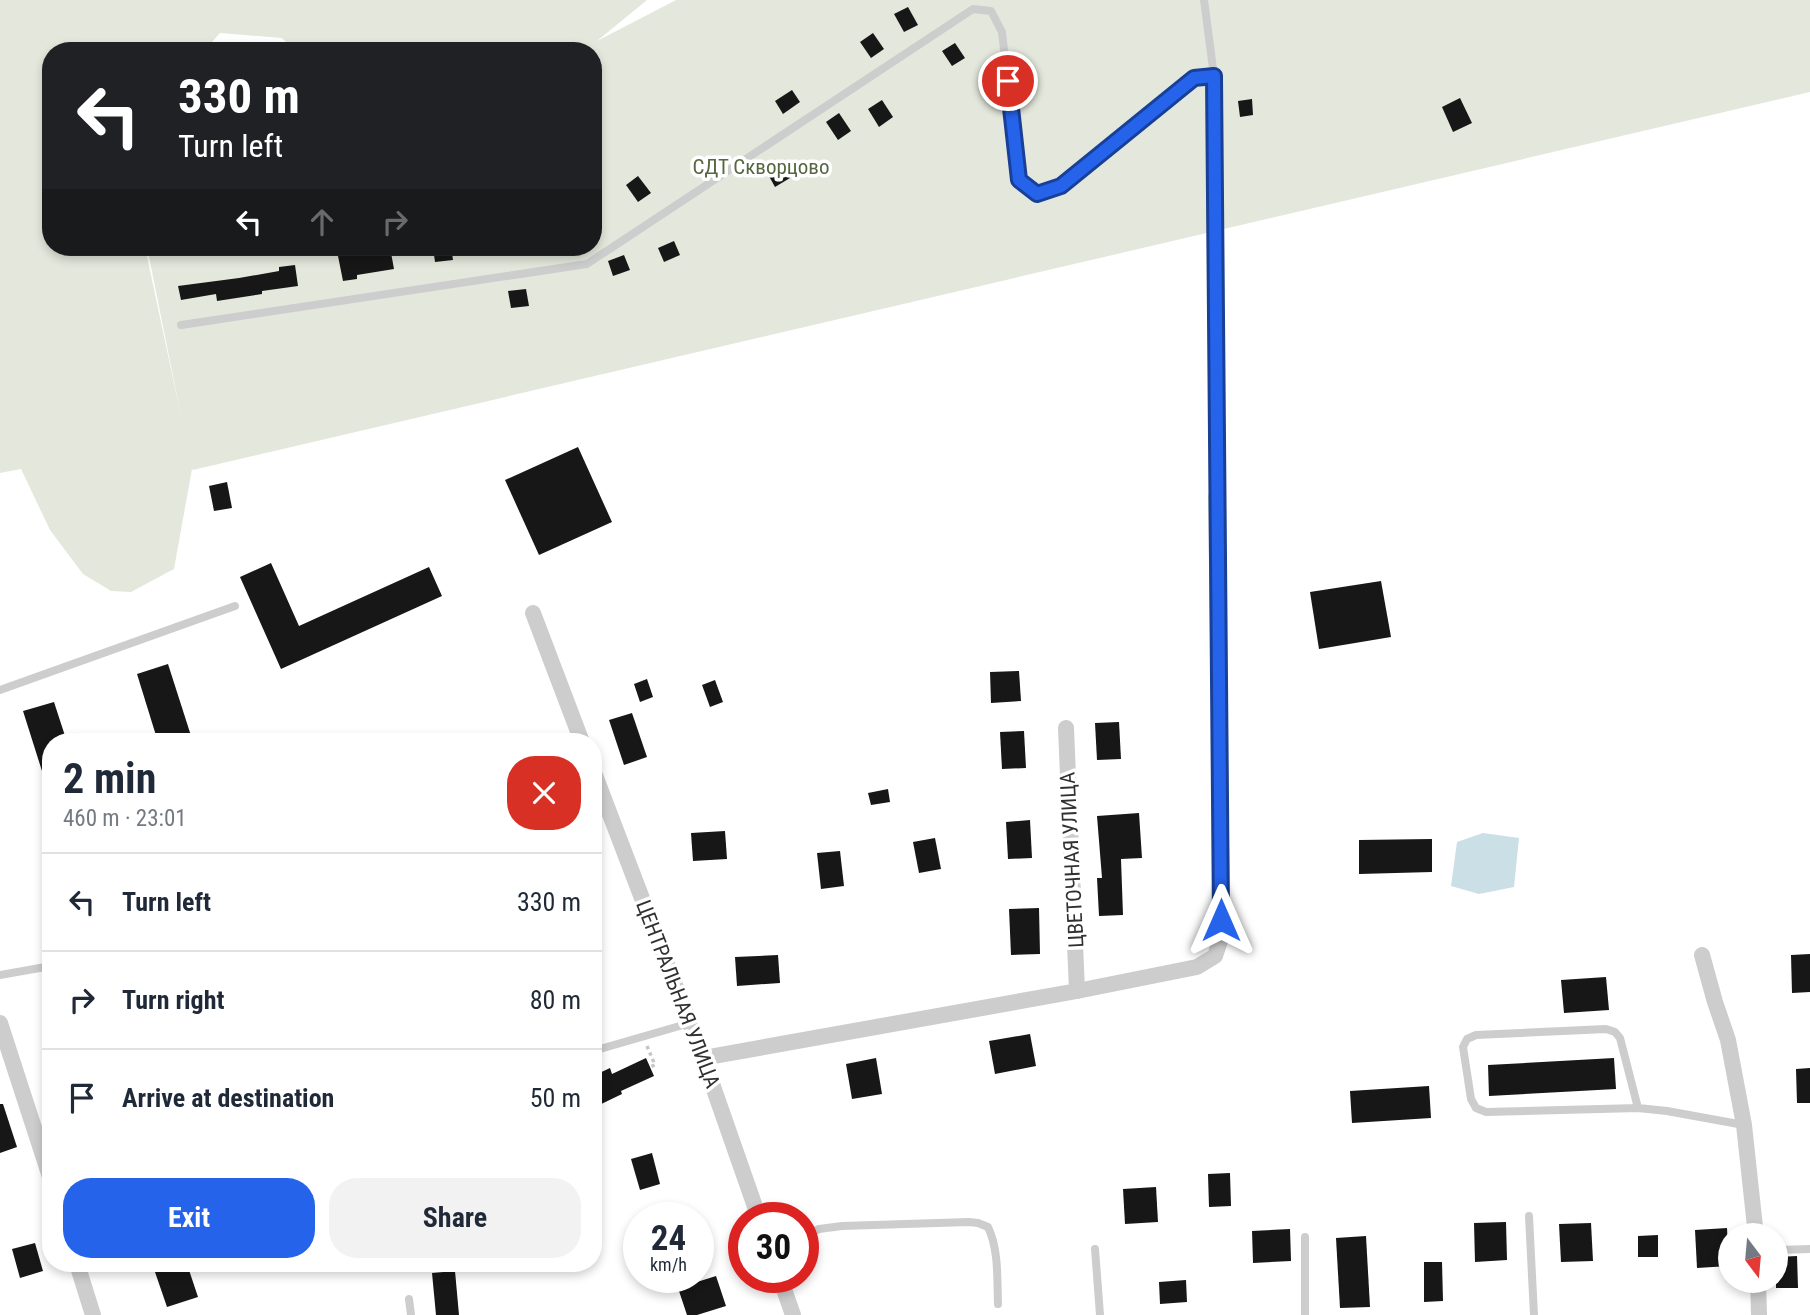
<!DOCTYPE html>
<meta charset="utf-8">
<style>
body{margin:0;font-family:"Roboto Condensed",sans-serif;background:#f2f2f3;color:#1f2937;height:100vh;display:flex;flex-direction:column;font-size:26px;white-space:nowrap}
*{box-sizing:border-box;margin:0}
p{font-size:23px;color:#747a83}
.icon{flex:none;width:38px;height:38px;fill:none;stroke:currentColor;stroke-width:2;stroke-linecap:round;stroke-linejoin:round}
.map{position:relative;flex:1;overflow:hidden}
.sheet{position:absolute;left:42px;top:733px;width:560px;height:539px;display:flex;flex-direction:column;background:#fff;border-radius:28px;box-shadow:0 4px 10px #0003}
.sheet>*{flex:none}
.guide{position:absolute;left:42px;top:42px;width:560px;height:214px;border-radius:28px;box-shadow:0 4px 10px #0003;background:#202124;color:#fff;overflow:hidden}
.needle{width:46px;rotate:164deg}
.tools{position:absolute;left:1718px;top:1223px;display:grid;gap:14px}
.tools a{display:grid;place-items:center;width:70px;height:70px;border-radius:50%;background:#fff;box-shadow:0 4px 10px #0003;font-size:35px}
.speed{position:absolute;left:623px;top:1202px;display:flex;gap:14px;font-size:35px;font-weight:700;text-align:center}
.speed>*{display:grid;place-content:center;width:91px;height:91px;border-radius:50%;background:#fff;box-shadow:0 4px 10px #0003;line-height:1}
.speed small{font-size:18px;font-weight:400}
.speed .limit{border:10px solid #d22;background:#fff;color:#111}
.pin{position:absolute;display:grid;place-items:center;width:60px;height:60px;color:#fff;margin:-30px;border:4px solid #fff;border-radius:50%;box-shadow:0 2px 7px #0007}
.me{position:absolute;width:77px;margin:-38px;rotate:0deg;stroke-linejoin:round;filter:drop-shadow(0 0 5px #0008)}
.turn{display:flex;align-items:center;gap:24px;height:147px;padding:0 21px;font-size:32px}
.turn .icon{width:91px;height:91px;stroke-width:2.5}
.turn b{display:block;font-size:49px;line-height:60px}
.lanes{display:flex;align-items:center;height:66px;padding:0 21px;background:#0003;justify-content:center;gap:35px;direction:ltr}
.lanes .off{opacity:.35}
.round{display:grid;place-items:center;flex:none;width:74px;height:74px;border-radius:28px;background:#f2f2f3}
.head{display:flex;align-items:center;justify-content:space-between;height:119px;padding:0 21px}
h1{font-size:42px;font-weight:700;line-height:52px}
.primary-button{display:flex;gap:14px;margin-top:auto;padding:14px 21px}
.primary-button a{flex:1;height:80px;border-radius:28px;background:#2563eb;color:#fff;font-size:28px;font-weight:700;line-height:80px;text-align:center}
.primary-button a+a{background:#f2f2f3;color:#1f2937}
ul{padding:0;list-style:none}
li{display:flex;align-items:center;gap:21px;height:98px;padding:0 21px;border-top:2px solid #e0e1e3}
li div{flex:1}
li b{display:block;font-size:26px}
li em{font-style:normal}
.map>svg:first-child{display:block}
.green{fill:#e4e8dc;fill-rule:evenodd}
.water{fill:#cbdfe7}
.building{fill:#171717}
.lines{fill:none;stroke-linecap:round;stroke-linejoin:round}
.path{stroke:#c7c7c7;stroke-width:3.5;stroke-dasharray:3.5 3.5;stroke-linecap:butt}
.service{stroke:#cdcdcd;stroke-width:8}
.minor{stroke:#cdcdcd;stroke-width:16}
.route-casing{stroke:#184099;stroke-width:18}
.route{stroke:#2563eb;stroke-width:12}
.labels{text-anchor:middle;stroke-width:7;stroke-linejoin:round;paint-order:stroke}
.park-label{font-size:21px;fill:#566741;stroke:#fff}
.street-label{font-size:21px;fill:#303030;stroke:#fff}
</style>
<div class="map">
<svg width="1810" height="1315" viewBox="0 0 1810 1315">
<rect width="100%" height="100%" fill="#fff"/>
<path class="green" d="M0 0H647L597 41 676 0H1810V92L193 470 192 469 174 569 131 592 111 591 83 574 50 530 21 469 0 473ZM220 33 282 38 295 51H593V247H147L181 416 145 247H51V51H204Z"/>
<polygon class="water" points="1483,833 1519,838 1514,887 1479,894 1451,886 1457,842"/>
<g class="building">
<polygon points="908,7 918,25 904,32 894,14"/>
<polygon points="873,33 884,49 871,58 860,42"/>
<polygon points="955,43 965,58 952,66 942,51"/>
<polygon points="792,90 800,102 783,114 775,101"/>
<polygon points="1460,98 1472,123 1453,132 1442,107"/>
<polygon points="1252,99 1253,115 1240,117 1238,101"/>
<polygon points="882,100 893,117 879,127 868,109"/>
<polygon points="839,113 851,131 838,140 826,122"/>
<polygon points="779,161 790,178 775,187 765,169"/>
<polygon points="638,176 651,193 638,202 626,185"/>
<polygon points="674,241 680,255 664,262 658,248"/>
<polygon points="390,247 394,269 357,275 357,279 343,281 338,256"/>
<polygon points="433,247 451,247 453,260 435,262"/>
<polygon points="624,255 630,270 613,276 608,261"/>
<polygon points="295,265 298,286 262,291 262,294 217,301 216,294 181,300 178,286 239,278 279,271 279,267"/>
<polygon points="526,289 529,306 511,308 508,291"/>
<polygon points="578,447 612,522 539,555 505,480"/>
<polygon points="227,482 232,508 214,511 209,486"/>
<polygon points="271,563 299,626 429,567 442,596 281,669 240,577"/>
<polygon points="1381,581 1391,637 1319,649 1310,592"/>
<polygon points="168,664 193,742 158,742 137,674"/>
<polygon points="1019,671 1021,701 991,703 990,672"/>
<polygon points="647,679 653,697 640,702 634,684"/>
<polygon points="715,680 723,702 710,707 702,685"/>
<polygon points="54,702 67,742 51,742 51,790 48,790 23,711"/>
<polygon points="632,713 647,757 624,765 609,720"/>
<polygon points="1119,722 1121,759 1097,760 1095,723"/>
<polygon points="1024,731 1026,768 1002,769 1000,732"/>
<polygon points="888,789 890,802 871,805 868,793"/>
<polygon points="1139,813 1142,858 1121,859 1123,915 1099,916 1097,878 1102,878 1097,816"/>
<polygon points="1030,820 1032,858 1008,859 1006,822"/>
<polygon points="725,831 727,859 693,861 691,833"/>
<polygon points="935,838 941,869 919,873 913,842"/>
<polygon points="1432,839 1432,872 1359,874 1359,840"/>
<polygon points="840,851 844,886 821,889 817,853"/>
<polygon points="1039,908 1040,954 1011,955 1009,909"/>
<polygon points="1810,954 1810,992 1792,993 1791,955"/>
<polygon points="778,955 780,983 737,986 735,957"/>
<polygon points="1606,977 1609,1010 1564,1013 1561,980"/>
<polygon points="1030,1034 1036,1066 995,1074 989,1041"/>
<polygon points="646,1058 654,1076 621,1091 622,1094 593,1108 593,1076 610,1068 612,1074"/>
<polygon points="876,1058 882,1094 852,1099 846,1064"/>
<polygon points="1614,1058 1616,1089 1489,1096 1488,1065"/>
<polygon points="1810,1068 1810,1103 1797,1103 1796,1069"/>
<polygon points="1429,1086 1431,1118 1352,1123 1350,1091"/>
<polygon points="0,1104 3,1104 17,1147 0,1153"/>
<polygon points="652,1153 660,1184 640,1190 631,1159"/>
<polygon points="1230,1173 1231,1206 1209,1207 1208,1174"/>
<polygon points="1156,1187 1158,1222 1125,1224 1123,1189"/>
<polygon points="1506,1222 1507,1260 1475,1262 1474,1223"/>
<polygon points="1591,1223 1593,1261 1561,1262 1559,1224"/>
<polygon points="1727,1228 1729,1266 1697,1268 1695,1230"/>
<polygon points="1290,1229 1291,1261 1253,1263 1252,1231"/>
<polygon points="1658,1235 1658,1257 1638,1257 1638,1236"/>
<polygon points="1366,1236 1370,1307 1340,1308 1336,1238"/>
<polygon points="35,1243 43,1271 20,1278 12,1249"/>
<polygon points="1797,1256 1798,1288 1776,1288 1776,1257"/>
<polygon points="1424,1262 1442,1262 1443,1301 1424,1302"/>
<polygon points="182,1264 187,1264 198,1297 167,1307 155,1272"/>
<polygon points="455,1271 459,1315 436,1315 432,1273"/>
<polygon points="716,1276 726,1306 697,1315 687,1315 678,1288"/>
<polygon points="1186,1280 1187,1302 1160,1304 1159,1282"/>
</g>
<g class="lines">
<polyline class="path" points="647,1046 655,1065 650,1067"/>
<g class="service">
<polyline points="1204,0 1214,76 1216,497"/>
<polyline points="181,325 587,264 973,9 991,11 1002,32 1019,180 1037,194 1061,186 1194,78 1214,76"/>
<polyline points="0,690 235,606"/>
<polyline points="0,975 51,966"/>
<polyline points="593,1051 690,1023"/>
<polyline points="1638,1108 1620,1038 1615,1032 1606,1029 1476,1035 1467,1039 1463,1047 1471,1099 1476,1108 1486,1112 1638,1108 1667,1111 1744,1125"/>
<polyline points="1529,1216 1534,1315"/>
<path d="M803 1236 819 1229 842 1226 969 1222 978 1223 988 1227C999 1250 997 1279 998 1304"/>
<polyline points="1305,1237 1305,1315"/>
<polyline points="1095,1249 1100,1315"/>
<polyline points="1776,1250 1810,1249"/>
<polyline points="409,1299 411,1315"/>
</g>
<g class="minor">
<polyline points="533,613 582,742"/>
<polyline points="1066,728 1077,991"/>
<polyline points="593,770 703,1058 759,1218"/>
<polyline points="1702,955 1715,1002 1728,1040 1744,1125 1756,1236"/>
<polyline points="0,1023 51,1180"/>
<polyline points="703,1058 1077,991 1197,967 1215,956 1221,938 1222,902 1216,497"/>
<polyline points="77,1264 93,1315"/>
<polyline points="780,1278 793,1315"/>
<polyline points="1758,1281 1759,1315"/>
</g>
</g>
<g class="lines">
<defs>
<polyline id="route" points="1008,81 1019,180 1037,194 1061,186 1194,78 1214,76 1221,920"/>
</defs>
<use href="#route" class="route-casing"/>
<use href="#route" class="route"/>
</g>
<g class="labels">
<g class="park-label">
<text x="761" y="174">СДТ Скворцово</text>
</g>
<g class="street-label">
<text transform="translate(1072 860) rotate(-93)" y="7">ЦВЕТОЧНАЯ УЛИЦА</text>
<text transform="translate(678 994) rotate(69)" y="7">ЦЕНТРАЛЬНАЯ УЛИЦА</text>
</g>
</g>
</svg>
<div class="tools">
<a><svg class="needle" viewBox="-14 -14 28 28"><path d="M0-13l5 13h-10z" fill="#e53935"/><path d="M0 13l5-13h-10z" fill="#747a83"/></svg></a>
</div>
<div class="speed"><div>24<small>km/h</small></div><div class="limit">30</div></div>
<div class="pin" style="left:1008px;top:81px;background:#d93025"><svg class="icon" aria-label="arrive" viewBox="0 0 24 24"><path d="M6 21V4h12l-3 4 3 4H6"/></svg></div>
<svg class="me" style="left:1221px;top:920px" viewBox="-20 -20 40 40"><path d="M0-17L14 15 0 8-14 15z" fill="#2563eb" stroke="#fff" stroke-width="4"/></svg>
<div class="guide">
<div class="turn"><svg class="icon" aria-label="left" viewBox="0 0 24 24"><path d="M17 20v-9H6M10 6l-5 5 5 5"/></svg><div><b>330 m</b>Turn left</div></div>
<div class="lanes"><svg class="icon" aria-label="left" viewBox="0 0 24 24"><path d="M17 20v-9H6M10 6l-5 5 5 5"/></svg><svg class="icon off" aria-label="ahead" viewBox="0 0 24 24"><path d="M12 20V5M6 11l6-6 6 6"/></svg><svg class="icon off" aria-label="right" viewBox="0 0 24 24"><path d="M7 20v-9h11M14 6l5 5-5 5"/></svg></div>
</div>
<section class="sheet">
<div class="head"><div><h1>2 min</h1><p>460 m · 23:01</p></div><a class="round" style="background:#d93025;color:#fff"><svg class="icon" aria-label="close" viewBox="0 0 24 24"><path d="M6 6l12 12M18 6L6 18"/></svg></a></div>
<ul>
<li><svg class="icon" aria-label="left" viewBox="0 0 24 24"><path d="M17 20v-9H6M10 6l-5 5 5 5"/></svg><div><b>Turn left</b></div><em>330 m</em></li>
<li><svg class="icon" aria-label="right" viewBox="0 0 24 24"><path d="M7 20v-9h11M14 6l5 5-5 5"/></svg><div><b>Turn right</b></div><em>80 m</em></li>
<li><svg class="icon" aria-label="arrive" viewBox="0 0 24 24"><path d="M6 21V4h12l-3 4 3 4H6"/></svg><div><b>Arrive at destination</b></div><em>50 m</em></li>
</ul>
<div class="primary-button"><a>Exit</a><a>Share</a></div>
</section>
</div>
